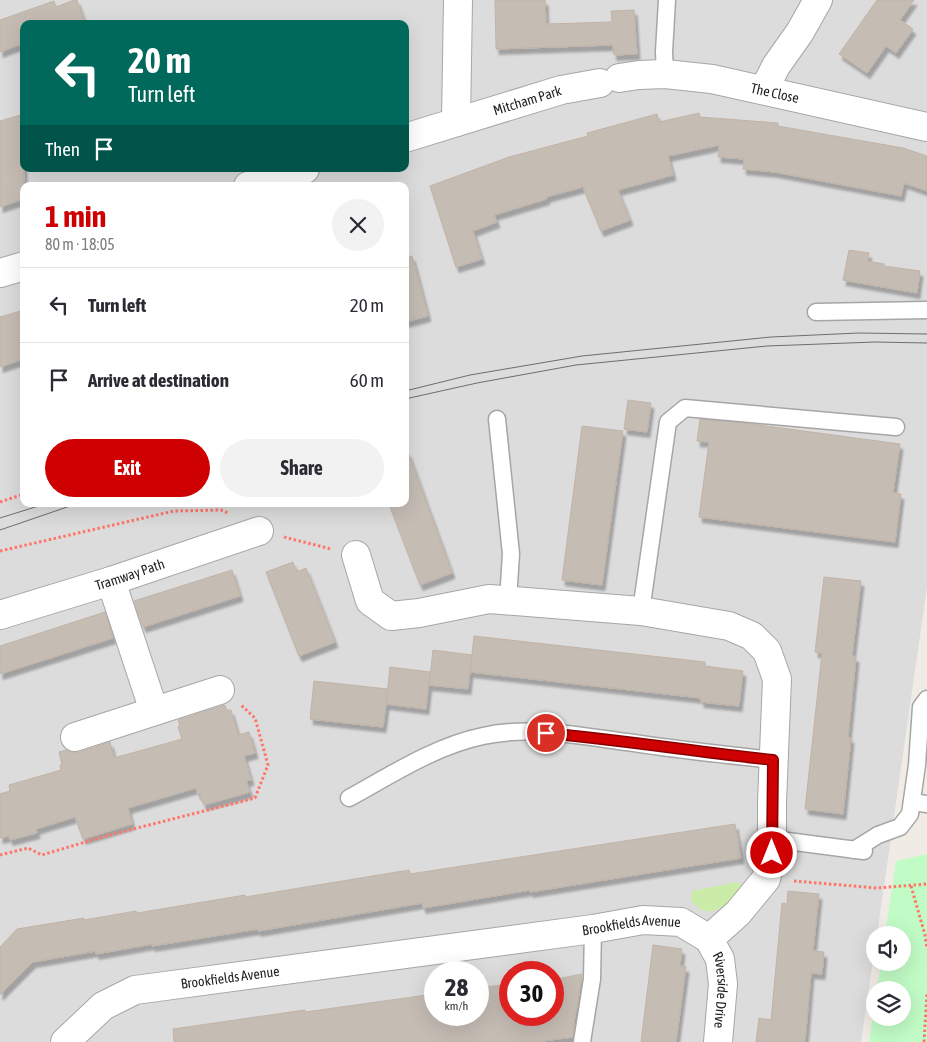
<!DOCTYPE html>
<meta charset="utf-8">
<style>
body{margin:0;font-family:"Asap Condensed",sans-serif;background:#f2f2f3;color:#2b2b33;height:100vh;display:flex;flex-direction:column;font-size:19px;white-space:nowrap}
*{box-sizing:border-box;margin:0}
p{font-size:16px;color:#7c7c81}
.icon{flex:none;width:28px;height:28px;fill:none;stroke:currentColor;stroke-width:2;stroke-linecap:round;stroke-linejoin:round}
.map{position:relative;flex:1;overflow:hidden}
.drawer{position:absolute;left:20px;top:182px;width:389px;height:325px;display:flex;flex-direction:column;background:#fff;border-radius:10px;box-shadow:0 5px 20px #0002}
.drawer>*{flex:none}
.hud{position:absolute;left:20px;top:20px;width:389px;height:152px;border-radius:10px;box-shadow:0 5px 20px #0002;background:#00695c;color:#fff;overflow:hidden}
.buttons{position:absolute;left:866px;top:926px;display:grid;gap:10px}
.buttons a{display:grid;place-items:center;width:45px;height:45px;border-radius:50%;background:#fff;box-shadow:0 5px 20px #0002;font-size:25px}
.speed{position:absolute;left:424px;top:961px;display:flex;gap:10px;font-size:25px;font-weight:700;text-align:center}
.speed>*{display:grid;place-content:center;width:65px;height:65px;border-radius:50%;background:#fff;box-shadow:0 5px 20px #0002;line-height:1}
.speed small{font-size:12px;font-weight:400}
.speed .limit{border:8px solid #d22;background:#fff;color:#111}
.pin{position:absolute;display:grid;place-items:center;width:42px;height:42px;color:#fff;margin:-21px;border:2px solid #fff;border-radius:50%;box-shadow:0 1px 5px #0007}
.me{position:absolute;width:55px;margin:-28px;rotate:0deg;stroke-linejoin:round;filter:drop-shadow(0 0 4px #0008)}
.turn{display:flex;align-items:center;gap:18px;height:105px;padding:0 25px;font-size:22px}
.turn .icon{width:65px;height:65px;stroke-width:2.5}
.turn b{display:block;font-size:35px;line-height:42px}
.then{display:flex;align-items:center;height:48px;padding:0 25px;background:#0003;gap:10px;font-size:19px}
.round{display:grid;place-items:center;flex:none;width:52px;height:52px;border-radius:26px;background:#f2f2f3}
.summary{display:flex;align-items:center;justify-content:space-between;height:85px;padding:0 25px}
h1{font-size:30px;font-weight:700;line-height:38px;color:#ce0002}
.action{display:flex;gap:10px;margin-top:auto;padding:10px 25px}
.action a{flex:1;height:58px;border-radius:30px;background:#ce0002;color:#fff;font-size:20px;font-weight:700;line-height:58px;text-align:center}
.action a+a{background:#f2f2f3;color:#2b2b33}
ul{padding:0;list-style:none}
li{display:flex;align-items:center;gap:15px;height:75px;padding:0 25px;border-top:1px solid #e1e1e2}
li div{flex:1}
li b{display:block;font-size:19px}
li em{font-style:normal}
.map>svg:first-child{display:block}
.residential{fill:#dddcdc;fill-rule:evenodd}
.grass{fill:#cbeca9}
.park{fill:#c1fbc5}
.building{fill:#c5bcb4;stroke:#c2b3a7;filter:url(#shadow)}
.lines{fill:none;stroke-linecap:round;stroke-linejoin:round}
.service-casing{stroke:#a6a6a6;stroke-width:19}
.minor-casing{stroke:#a6a6a6;stroke-width:30}
.path{stroke:#ff7567;stroke-width:3;stroke-dasharray:2.5 2.5;stroke-linecap:butt}
.service{stroke:#fff;stroke-width:16}
.minor{stroke:#fff;stroke-width:28}
.tram{stroke:#6d6d6d;stroke-width:1}
.route-casing{stroke:#860001;stroke-width:12}
.route{stroke:#ce0002;stroke-width:9}
.labels{text-anchor:middle;stroke-width:4;stroke-linejoin:round;paint-order:stroke}
.street-label{font-size:14px;fill:#1f1f1f;stroke:#fff}
</style>
<div class="map">
<svg width="927" height="1042" viewBox="0 0 927 1042">
<defs>
<filter id="shadow"><feDropShadow dx="3" dy="5.5" stdDeviation="1" flood-color="#0004"/></filter>
</defs>
<rect width="100%" height="100%" fill="#f0ece5"/>
<path class="residential" d="M0 0H927V587L877 935H875V948L861 1042H0ZM24 24H405V169H24ZM24 186H405V504H24ZM435 972H478V1015H435ZM510 972H552V1015H510Z"/>
<path class="grass" d="M737 882 744 886C733 897 718 918 700 909 697 907 694 903 691 901L692 891Z"/>
<polygon class="park" points="927,854 927,1042 869,1042 875,1002 875,1018 902,1018 902,990 877,990 881,963 902,962 902,935 885,935 896,861"/>
<g class="building">
<polygon points="74,0 77,0 85,24 24,24 24,43 0,52 0,20 54,1 56,7"/>
<polygon points="495,0 545,0 546,24 612,22 611,11 634,10 637,54 614,55 613,45 496,49"/>
<polygon points="877,0 914,0 900,20 913,29 896,53 886,46 867,73 839,54"/>
<polygon points="699,113 700,117 778,123 778,126 903,148 927,156 927,191 904,183 901,196 775,172 743,169 744,159 718,157 719,145 668,156 673,175 618,190 630,220 601,231 583,187 546,197 547,199 494,215 497,222 473,231 482,259 456,267 430,186 509,157 588,136 587,133 657,114 659,122"/>
<polygon points="24,114 24,199 0,207 0,121"/>
<polygon points="849,250 869,253 867,261 884,264 884,266 920,271 917,293 843,280"/>
<polygon points="412,256 428,316 405,322 405,257"/>
<polygon points="24,310 24,359 0,367 0,317"/>
<polygon points="628,400 651,403 647,432 624,429"/>
<polygon points="700,419 744,423 900,444 893,493 901,494 895,542 699,517 709,442 697,441"/>
<polygon points="582,426 623,431 602,585 562,580"/>
<polygon points="408,452 452,573 420,585 389,504 405,504 405,453"/>
<polygon points="293,562 297,572 306,568 335,642 299,656 266,572"/>
<polygon points="232,570 240,596 143,627 134,601"/>
<polygon points="824,577 861,581 852,656 856,657 848,737 851,738 843,814 805,809 822,653 815,652"/>
<polygon points="105,612 113,638 0,674 0,646"/>
<polygon points="474,636 705,662 705,666 743,671 739,706 701,702 701,698 470,672"/>
<polygon points="433,650 472,655 468,689 429,685"/>
<polygon points="390,667 430,672 426,709 386,704"/>
<polygon points="314,681 388,689 383,727 310,719"/>
<polygon points="225,705 227,711 231,710 238,735 249,732 255,753 244,756 251,780 246,781 250,792 204,805 200,794 198,795 196,788 128,808 132,824 83,839 75,817 36,829 37,833 10,840 9,836 0,838 0,794 10,791 9,785 61,770 60,765 62,765 59,752 66,750 72,752 80,752 110,742 114,758 182,739 178,727 180,726 178,720"/>
<polygon points="735,824 741,858 530,892 530,890 423,908 422,903 258,931 258,929 152,946 152,944 96,954 96,951 33,962 0,995 0,947 17,929 84,918 84,920 136,911 137,913 245,895 245,897 409,870 410,874"/>
<polygon points="788,891 819,894 813,951 824,952 822,974 811,973 805,1042 756,1042 759,1018 771,1020 782,903 787,904"/>
<polygon points="653,945 682,949 680,966 686,967 676,1042 641,1042"/>
<polygon points="582,974 576,1013 575,1013 573,1037 535,1042 174,1042 173,1029 249,1018 305,1010 305,1012 434,994 435,1015 478,1015 478,988 510,984 510,1015 552,1015 552,980"/>
</g>
<g class="lines">
<defs>
<g id="service">
<polyline points="665,74 664,52 667,0"/>
<polyline points="816,312 927,310"/>
<polyline points="497,419 511,554 508,600"/>
<polyline points="641,611 668,422 685,408 896,427"/>
<path d="M349 798C391 775 435 746 483 736 532 725 585 737 634 743 680 750 727 755 773 760"/>
<polyline points="912,802 927,804"/>
<polyline points="772,839 864,851"/>
<polyline points="854,850 878,835 900,827 910,814 917,765 921,707 927,699"/>
<polyline points="582,1042 592,979 593,929"/>
</g>
<g id="minor">
<path id="s1" d="M619 78 639 75 665 74 712 79 927 127"/>
<polyline points="764,90 776,66 800,32 818,0"/>
<polyline points="456,122 458,0"/>
<path id="s2" d="M405 138 561 90 600 83"/>
<polyline points="248,186 305,169"/>
<polyline points="0,273 24,266"/>
<polyline points="111,581 154,711"/>
<path id="s3" d="M0 615 111 581 259 531"/>
<polyline points="75,737 220,690"/>
<path id="s4" d="M709 939 720 959 723 984 718 1042"/>
<path id="s5" d="M65 1042 103 1006 135 990 593 929 643 920 681 922 709 939 738 913 766 879 772 853V802L777 679 767 651 752 636 729 626 641 611 489 599 419 613 391 616 370 601 356 555"/>
</g>
</defs>
<use href="#service" class="service-casing"/>
<use href="#minor" class="minor-casing"/>
<g class="path">
<polyline points="0,502 24,494"/>
<polyline points="284,537 331,549"/>
<polyline points="0,551 174,511 221,510 228,513"/>
<polyline points="0,855 28,848 42,855 102,837 255,798 268,765 255,718 241,705"/>
<polyline points="794,881 877,888 927,884"/>
<polyline points="911,886 925,935 927,949"/>
<polyline points="924,1042 927,994"/>
</g>
<use href="#service" class="service"/>
<use href="#minor" class="minor"/>
<g class="tram">
<polyline points="405,391 470,375 582,356 771,337 859,333 927,334"/>
<polyline points="405,399 477,383 576,365 767,346 875,342 927,343"/>
<polyline points="0,518 45,504"/>
<polyline points="0,530 76,504"/>
</g>
</g>
<g class="lines">
<defs>
<path id="route" d="M546 733C622 740 698 752 773 760L772 853"/>
</defs>
<use href="#route" class="route-casing"/>
<use href="#route" class="route"/>
</g>
<g class="labels">
<g class="street-label">
<text dy="5" stroke="none"><textPath href="#s1" startOffset="158">The Close</textPath></text>
<text dy="5" stroke="none"><textPath href="#s2" startOffset="128">Mitcham Park</textPath></text>
<text dy="5" stroke="none"><textPath href="#s3" startOffset="136">Tramway Path</textPath></text>
<text dy="5" stroke="none"><textPath href="#s5" startOffset="589">Brookfields Avenue</textPath></text>
<text dy="5" stroke="none"><textPath href="#s5" startOffset="184">Brookfields Avenue</textPath></text>
<text dy="5" stroke="none"><textPath href="#s4" startOffset="54">Riverside Drive</textPath></text>
</g>
</g>
</svg>
<div class="buttons">
<a><svg class="icon" aria-label="sound" viewBox="0 0 24 24"><path d="M4 9h4l5-4v14l-5-4H4zM17 9q2 3 0 6"/></svg></a>
<a><svg class="icon" aria-label="layers" viewBox="0 0 24 24"><path d="M12 4l9 5-9 5-9-5zM3 14l9 5 9-5"/></svg></a>
</div>
<div class="speed"><div>28<small>km/h</small></div><div class="limit">30</div></div>
<div class="pin" style="left:546px;top:733px;background:#d93025"><svg class="icon" aria-label="arrive" viewBox="0 0 24 24"><path d="M6 21V4h12l-3 4 3 4H6"/></svg></div>
<svg class="me" style="left:772px;top:853px" viewBox="-20 -20 40 40"><circle r="17" fill="#ce0002" stroke="#fff" stroke-width="3"/><path d="M0-11L8 9 0 5-8 9z" fill="#fff"/></svg>
<div class="hud">
<div class="turn"><svg class="icon" aria-label="left" viewBox="0 0 24 24"><path d="M17 20v-9H6M10 6l-5 5 5 5"/></svg><div><b>20 m</b>Turn left</div></div>
<div class="then">Then<svg class="icon" aria-label="arrive" viewBox="0 0 24 24"><path d="M6 21V4h12l-3 4 3 4H6"/></svg></div>
</div>
<section class="drawer">
<div class="summary"><div><h1>1 min</h1><p>80 m · 18:05</p></div><a class="round"><svg class="icon" aria-label="close" viewBox="0 0 24 24"><path d="M6 6l12 12M18 6L6 18"/></svg></a></div>
<ul>
<li><svg class="icon" aria-label="left" viewBox="0 0 24 24"><path d="M17 20v-9H6M10 6l-5 5 5 5"/></svg><div><b>Turn left</b></div><em>20 m</em></li>
<li><svg class="icon" aria-label="arrive" viewBox="0 0 24 24"><path d="M6 21V4h12l-3 4 3 4H6"/></svg><div><b>Arrive at destination</b></div><em>60 m</em></li>
</ul>
<div class="action"><a>Exit</a><a>Share</a></div>
</section>
</div>
